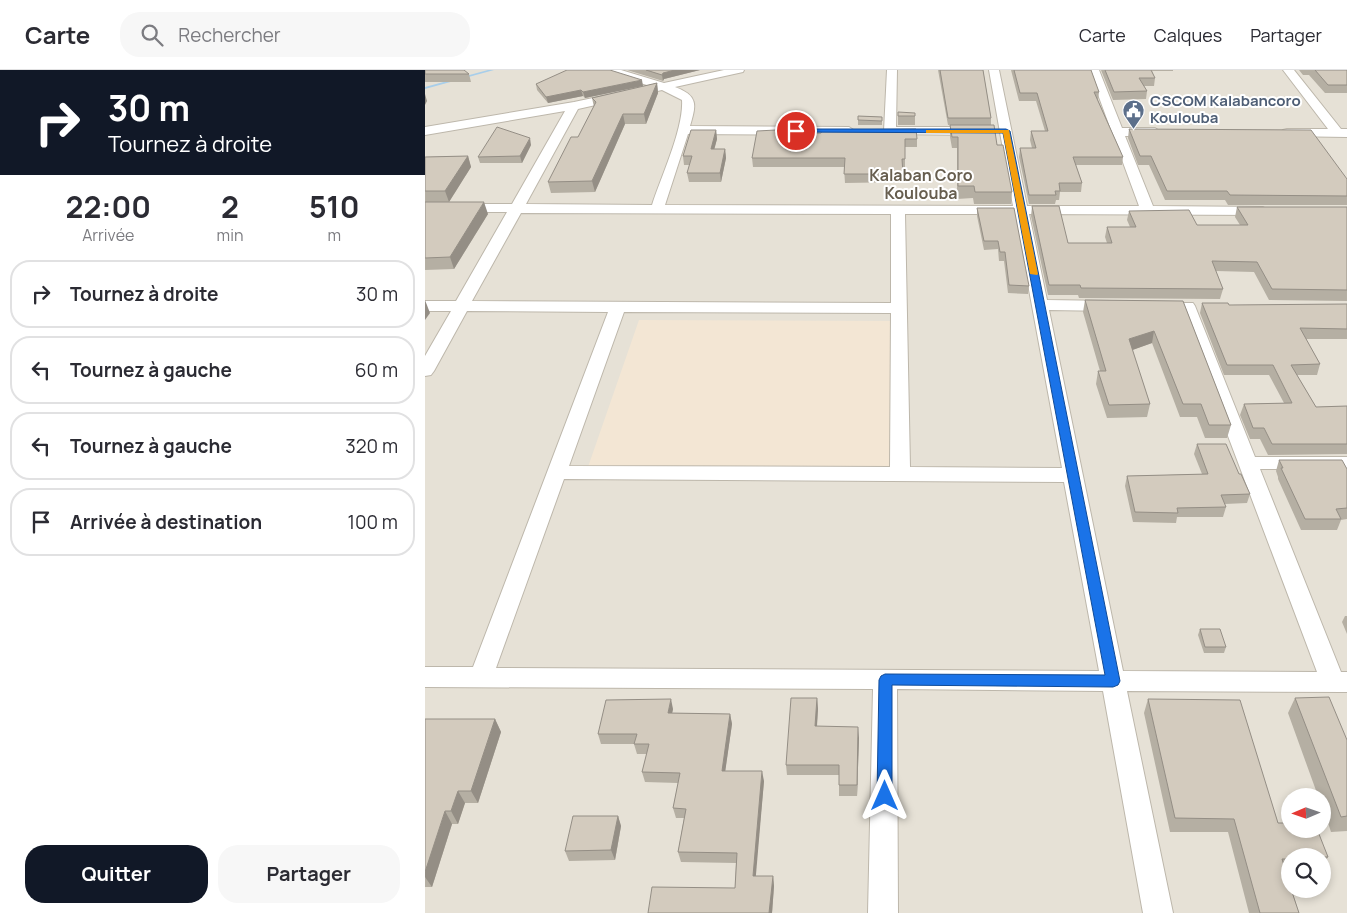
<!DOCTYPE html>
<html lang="fr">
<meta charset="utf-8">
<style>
body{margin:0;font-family:Manrope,sans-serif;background:#f7f7f7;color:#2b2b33;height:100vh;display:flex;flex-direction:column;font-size:19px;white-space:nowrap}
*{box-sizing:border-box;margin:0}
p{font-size:16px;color:#7c7c81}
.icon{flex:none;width:28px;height:28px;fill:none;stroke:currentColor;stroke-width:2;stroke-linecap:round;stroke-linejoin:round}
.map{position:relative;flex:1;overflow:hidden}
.panel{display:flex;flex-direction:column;background:#fff;width:425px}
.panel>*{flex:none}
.guide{background:#111827;color:#fff;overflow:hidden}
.needle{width:32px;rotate:268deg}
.tools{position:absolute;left:856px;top:718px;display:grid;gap:10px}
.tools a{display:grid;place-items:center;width:50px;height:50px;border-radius:50%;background:#fff;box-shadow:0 2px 8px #0003;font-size:25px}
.pin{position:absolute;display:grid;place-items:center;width:42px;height:42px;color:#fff;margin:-21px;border:2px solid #fff;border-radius:50%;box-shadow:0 1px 5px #0007}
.me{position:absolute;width:55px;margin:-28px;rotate:0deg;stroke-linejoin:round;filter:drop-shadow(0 0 4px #0008)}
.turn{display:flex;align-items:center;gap:18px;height:105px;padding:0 25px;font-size:22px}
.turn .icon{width:65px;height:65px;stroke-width:2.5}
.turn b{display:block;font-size:35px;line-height:42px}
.eta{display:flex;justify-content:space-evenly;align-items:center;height:85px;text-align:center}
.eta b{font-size:30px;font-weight:700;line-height:35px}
.button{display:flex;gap:10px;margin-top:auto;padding:10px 25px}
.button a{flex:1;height:58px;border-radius:20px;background:#111827;color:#fff;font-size:20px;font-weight:700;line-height:58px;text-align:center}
.button a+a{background:#f7f7f7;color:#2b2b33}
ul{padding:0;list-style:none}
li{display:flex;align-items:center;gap:15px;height:68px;margin:0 10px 8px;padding:0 15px;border:2px solid #e1e1e2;border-radius:20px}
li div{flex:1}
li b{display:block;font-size:19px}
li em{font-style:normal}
header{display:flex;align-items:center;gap:30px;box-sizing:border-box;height:70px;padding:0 25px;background:#fff;border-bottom:1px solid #e1e1e2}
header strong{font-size:24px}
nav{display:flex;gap:28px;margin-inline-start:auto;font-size:18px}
.search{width:350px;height:45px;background:#f7f7f7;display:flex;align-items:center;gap:12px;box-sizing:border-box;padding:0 18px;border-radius:20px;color:#7c7c81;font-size:19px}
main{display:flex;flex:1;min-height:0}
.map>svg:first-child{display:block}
.residential{fill:#e6e1d6;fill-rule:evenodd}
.commercial{fill:#f3e6d4}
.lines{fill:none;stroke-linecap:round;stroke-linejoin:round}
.stream{fill:#a8ceea;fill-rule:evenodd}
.street-casing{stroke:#bdb7ab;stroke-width:2}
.street{fill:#fff;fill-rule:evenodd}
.wall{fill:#b5afa3}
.shaded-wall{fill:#948e85}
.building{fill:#d3cbbe;stroke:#948e85}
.route{fill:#1a73e8;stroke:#114b97}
.slow{fill:#f59e0b}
.labels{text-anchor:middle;stroke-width:4;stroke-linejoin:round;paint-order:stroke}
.far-service-label{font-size:15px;font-weight:bold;fill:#4e5e75;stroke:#fff;text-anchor:start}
.far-quarter-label{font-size:16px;font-weight:bold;fill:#675e4f;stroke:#fff}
</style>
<header>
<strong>Carte</strong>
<div class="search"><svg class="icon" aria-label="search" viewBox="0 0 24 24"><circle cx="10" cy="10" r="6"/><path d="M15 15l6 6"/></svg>Rechercher</div>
<nav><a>Carte</a><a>Calques</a><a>Partager</a></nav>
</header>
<main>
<section class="panel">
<div class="guide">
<div class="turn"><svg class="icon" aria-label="right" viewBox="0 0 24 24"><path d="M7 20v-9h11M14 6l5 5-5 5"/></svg><div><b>30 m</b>Tournez à droite</div></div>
</div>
<div class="eta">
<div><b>22:00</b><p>Arrivée</p></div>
<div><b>2</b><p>min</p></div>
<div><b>510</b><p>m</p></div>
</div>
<ul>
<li><svg class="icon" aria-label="right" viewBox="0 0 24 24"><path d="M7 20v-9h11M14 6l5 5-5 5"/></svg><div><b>Tournez à droite</b></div><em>30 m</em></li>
<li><svg class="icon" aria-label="left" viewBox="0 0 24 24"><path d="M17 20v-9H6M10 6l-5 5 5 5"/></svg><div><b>Tournez à gauche</b></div><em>60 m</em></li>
<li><svg class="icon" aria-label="left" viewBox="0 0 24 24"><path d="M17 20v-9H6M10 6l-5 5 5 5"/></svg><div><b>Tournez à gauche</b></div><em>320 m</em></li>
<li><svg class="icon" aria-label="arrive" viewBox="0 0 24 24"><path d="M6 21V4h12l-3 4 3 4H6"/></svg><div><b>Arrivée à destination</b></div><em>100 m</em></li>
</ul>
<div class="button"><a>Quitter</a><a>Partager</a></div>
</section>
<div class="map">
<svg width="922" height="843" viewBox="0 0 922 843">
<rect width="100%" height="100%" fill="#f2efe7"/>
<path class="residential" d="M0 0H922V843H0ZM865 726H898V759H865ZM865 786H898V819H865Z"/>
<polygon class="commercial" points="214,250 473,251 467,399 163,397"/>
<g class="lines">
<polygon class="stream" points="63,0 69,0 0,19 0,17"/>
<defs>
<g id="street">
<path d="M179 0H196L239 13 299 0H319L318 2 250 17C274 26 271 35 265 56L424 57 430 61 424 65 263 64 240 135 588 136 564 0H574L602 136H714L664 0H674L697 58H730L736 62 730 66H700L728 136 838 137 845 141 838 145 604 144 622 230 686 231 692 233 694 236 692 239 686 241 624 240 698 601 892 602 754 236 756 233H768L770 236 830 387H922V399H835L916 602H922V622L702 621 748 843H718L678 621 472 619 473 843H443L448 619 0 617V597H48L183 242 42 241 9 301 6 305 0 306V286L26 241H0V231H31L82 142H0V134H87L140 41 0 65V57L149 32 225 16 180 2ZM237 20 257 30C259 58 236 107 227 135L101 134 153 39ZM96 143 466 144V233L47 231ZM480 144H590L637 398 485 397ZM199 242 466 243 465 397 144 396ZM139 409 639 412 674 601 71 598Z"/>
<polygon points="462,0 472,0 471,57 551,57 557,61 551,65 461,64 459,61"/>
<polygon points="858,0 869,0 916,59 922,59 922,67 858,66 856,63 858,60 862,59 903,59"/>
</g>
</defs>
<use href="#street" class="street-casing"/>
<use href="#street" class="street"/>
</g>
<g class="wall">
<polygon points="0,0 44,4 46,12 0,12"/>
<polygon points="202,0 275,0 239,9 238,11"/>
<polygon points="513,0 558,0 566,48 566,55 523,55"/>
<polygon points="586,0 666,0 674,22 673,30 698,87 697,95 651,95 657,113 656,122 635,122 634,130 631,130 630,134 604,134 594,87 595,78 607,78 605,70 606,61 620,61 611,31 594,31"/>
<polygon points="676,0 748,0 748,1 727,1 730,8 729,16 719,16 722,21 721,29 688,30"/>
<polygon points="874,0 922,0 922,23 900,23 884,5 878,5"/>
<polygon points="232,13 233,23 221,54 200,54 170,122 126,123 123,112 153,67 169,37 167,28"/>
<polygon points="111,14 218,16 160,28 158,26 123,33 112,20"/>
<polygon points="473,42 490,46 490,55 473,55"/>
<polygon points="433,46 457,47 457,55 433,55"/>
<polygon points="525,55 572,75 587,122 586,134 549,134 548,128 532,129 532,78 527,78 525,67"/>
<polygon points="704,59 922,109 922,135 803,135 800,130 740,130 724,95 713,95 703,68"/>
<polygon points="291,60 292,69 289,79 300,79 301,88 296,112 264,112 262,103 265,95 259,95 258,86"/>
<polygon points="351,64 492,69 492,77 480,77 480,97 478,97 478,112 420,113 419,97 328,97 327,88"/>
<polygon points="106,75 97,93 55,93 53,87"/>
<polygon points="43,86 46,97 24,132 0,132 0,87"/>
<polygon points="0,132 63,144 29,199 0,200"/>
<polygon points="607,136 643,173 682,173 680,167 682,157 705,157 702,150 704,141 772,155 815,155 810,147 812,137 922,137 922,231 844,230 829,202 791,201 798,219 795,229 654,228 653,225 623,225 606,146"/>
<polygon points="552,138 604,216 603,224 583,223 579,191 574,191 573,179 559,180 552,146"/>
<polygon points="660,230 758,231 806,355 802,368 780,368 772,347 755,347 727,273 707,280 725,334 722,347 682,348 671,314 673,301 675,301 658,242"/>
<polygon points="777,233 804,235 922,234 922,269 881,269 895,294 892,305 872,305 891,337 922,336 922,384 843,385 835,369 825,369 815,345 819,334 859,333 844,305 799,305 775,243"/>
<polygon points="772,374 814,404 825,424 822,433 800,434 801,437 798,447 752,447 751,453 708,452 700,416 702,406 777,404 769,384"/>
<polygon points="854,390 922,399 922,449 916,450 912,460 876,460 853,409 853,407 851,401"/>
<polygon points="920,546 922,546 922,564 917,552"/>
<polygon points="775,559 801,577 799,583 779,583 773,565"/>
<polygon points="392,628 393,639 392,657 434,668 432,726 414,726 414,705 362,705 361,695"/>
<polygon points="870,628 922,670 922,761 906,762 898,737 898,726 893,726 863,643"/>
<polygon points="723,629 853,753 903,787 898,796 898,786 865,786 865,802 861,802 874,843 824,843 803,762 745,762 719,643"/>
<polygon points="248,639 247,643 305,644 307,654 300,701 339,711 330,806 348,806 349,816 347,843 223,843 310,818 311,793 256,792 253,782 259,748 251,748 248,738 253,713 220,712 217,702 222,684 212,684 209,674 176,674 173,664"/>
<polygon points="0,649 70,649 76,662 53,733 40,733 33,754 27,754 7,817 0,817"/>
<polygon points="193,746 196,756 190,790 144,791 140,781"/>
</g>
<g class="shaded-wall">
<polygon points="250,0 275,0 239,9 238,11 237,5 238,3"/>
<polygon points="217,10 218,16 160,28 158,22"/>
<polygon points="232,13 233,23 221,54 219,44"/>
<polygon points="156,20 158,26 123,33 121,27"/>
<polygon points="0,24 2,31 0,35"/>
<polygon points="198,44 200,54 170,122 167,111"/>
<polygon points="291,60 292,69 287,88 286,79"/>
<polygon points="105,68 106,75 97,93 95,86"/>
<polygon points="300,79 301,88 296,112 295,103"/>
<polygon points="43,86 46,97 24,132 20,121"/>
<polygon points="59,132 63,144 29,199 25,187"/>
<polygon points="0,230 5,243 0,250"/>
<polygon points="729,261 727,273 702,282 704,269"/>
<polygon points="392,628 393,639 391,667 390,656"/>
<polygon points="246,629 248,639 245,653 243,643"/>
<polygon points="305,644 307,654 299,710 297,701"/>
<polygon points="70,649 76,662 53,733 46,721"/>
<polygon points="433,657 434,668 432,726 432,715"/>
<polygon points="337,701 339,711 330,816 328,806"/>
<polygon points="33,721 40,733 33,754 26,741"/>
<polygon points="20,741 27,754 7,817 0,807 0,802"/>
<polygon points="193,746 196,756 190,790 186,780"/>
<polygon points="348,806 349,816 347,843 344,843"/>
</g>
<g class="building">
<polygon points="0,0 39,0 44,4 0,4"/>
<polygon points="142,0 185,0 217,10 158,22 156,20 121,27 111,14"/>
<polygon points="221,0 250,0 238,3 237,5"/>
<polygon points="515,0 558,0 566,48 523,48"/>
<polygon points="589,0 666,0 674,22 669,22 698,87 648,87 657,113 634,113 635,121 630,121 631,125 604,125 595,78 611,78 606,61 623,61 612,23 595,23"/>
<polygon points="680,0 726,0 730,8 714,8 722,21 689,22"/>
<polygon points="890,0 922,0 922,15 903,15"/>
<polygon points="232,13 219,44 198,44 167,111 123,112 146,67 153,67 171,32 167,28"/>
<polygon points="473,42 490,43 490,46 473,46"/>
<polygon points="433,46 457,47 457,51 433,50"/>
<polygon points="525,55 569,55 572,75 578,75 587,122 550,122 549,116 533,116 533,67 527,67"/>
<polygon points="72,57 105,68 95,86 53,87"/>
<polygon points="491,59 492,69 480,69 480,89 477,89 478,104 419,104 420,88 327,88 332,61 351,60 351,64 396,63 397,60"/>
<polygon points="704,59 886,60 922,109 922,126 805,125 802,121 742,121 726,86 715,86"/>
<polygon points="266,60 291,60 286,79 300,79 295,103 262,103 267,86 258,86"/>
<polygon points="43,86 20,121 0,121 0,87"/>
<polygon points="0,132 59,132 25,187 0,188"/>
<polygon points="607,136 634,136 643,173 687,173 682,157 711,157 704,141 764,140 772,155 823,155 812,137 922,137 922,220 847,219 832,192 787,191 798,219 656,218 655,215 624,215"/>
<polygon points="552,138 589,138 604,216 584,215 580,182 575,182 573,171 559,171"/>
<polygon points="660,230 758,231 806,355 784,355 776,334 758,334 729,261 704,269 725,334 684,335 673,301 681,301"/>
<polygon points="777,233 803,233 804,235 922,234 922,259 875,258 895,294 866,295 891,337 922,336 922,374 847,374 839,358 828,358 819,334 867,333 848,295 802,295"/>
<polygon points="772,374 801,374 814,404 816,404 825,424 796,425 801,437 752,438 753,443 710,442 702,406 783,404"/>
<polygon points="854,390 917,390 922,399 922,438 911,439 916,449 880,449 856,398 858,398"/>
<polygon points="775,559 795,559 801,577 780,577"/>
<polygon points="904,627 922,670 922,746 916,747 870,628"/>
<polygon points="366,628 392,628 390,656 433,657 432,715 414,715 414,695 361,695"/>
<polygon points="246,629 243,643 305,644 297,701 337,701 328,806 348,806 344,843 223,843 227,817 310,818 312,783 253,782 261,739 248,738 255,703 217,702 224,674 209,674 212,664 173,664 181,630"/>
<polygon points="723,629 815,630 853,753 865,753 865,759 892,759 903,787 898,787 898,786 865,786 865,789 857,789 865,815 865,819 866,819 874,843 835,843 809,749 750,748"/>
<polygon points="0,649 70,649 46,721 33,721 26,741 20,741 0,802"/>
<polygon points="148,746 193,746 186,780 140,781"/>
</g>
<polygon class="route" points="371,59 581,59 585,61 695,611 693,615 688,617 467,615 467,726 465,731 460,733 454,731 452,726 454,610 456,606 460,604 680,605 578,63 369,62 368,61"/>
<polygon class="slow" points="501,60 584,60 613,204 612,205 605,204 578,63 501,63"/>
<defs>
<symbol id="civic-pin" viewBox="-11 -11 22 30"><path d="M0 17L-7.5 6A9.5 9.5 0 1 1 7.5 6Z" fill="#5c6f8a" stroke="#fff"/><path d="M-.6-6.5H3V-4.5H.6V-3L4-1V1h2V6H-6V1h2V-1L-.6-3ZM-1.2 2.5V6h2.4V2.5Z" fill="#fff"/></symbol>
</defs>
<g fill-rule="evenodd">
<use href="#civic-pin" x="696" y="28" width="25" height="34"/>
</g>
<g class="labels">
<g class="far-service-label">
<text x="725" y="36">CSCOM Kalabancoro<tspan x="725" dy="17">Koulouba</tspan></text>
</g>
<g class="far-quarter-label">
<text x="496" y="111">Kalaban Coro<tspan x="496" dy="18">Koulouba</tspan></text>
</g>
</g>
</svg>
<div class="tools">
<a><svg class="needle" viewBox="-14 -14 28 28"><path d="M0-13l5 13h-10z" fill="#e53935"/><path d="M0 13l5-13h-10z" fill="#7c7c81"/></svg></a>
<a><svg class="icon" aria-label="search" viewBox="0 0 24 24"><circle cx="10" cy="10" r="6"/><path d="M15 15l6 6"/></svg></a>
</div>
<div class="pin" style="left:371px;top:61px;background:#d93025"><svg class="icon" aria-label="arrive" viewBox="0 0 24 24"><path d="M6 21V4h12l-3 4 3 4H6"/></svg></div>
<svg class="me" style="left:460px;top:726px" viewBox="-20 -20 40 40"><path d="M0-17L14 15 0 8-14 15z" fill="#1a73e8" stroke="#fff" stroke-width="4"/></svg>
</div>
</main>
